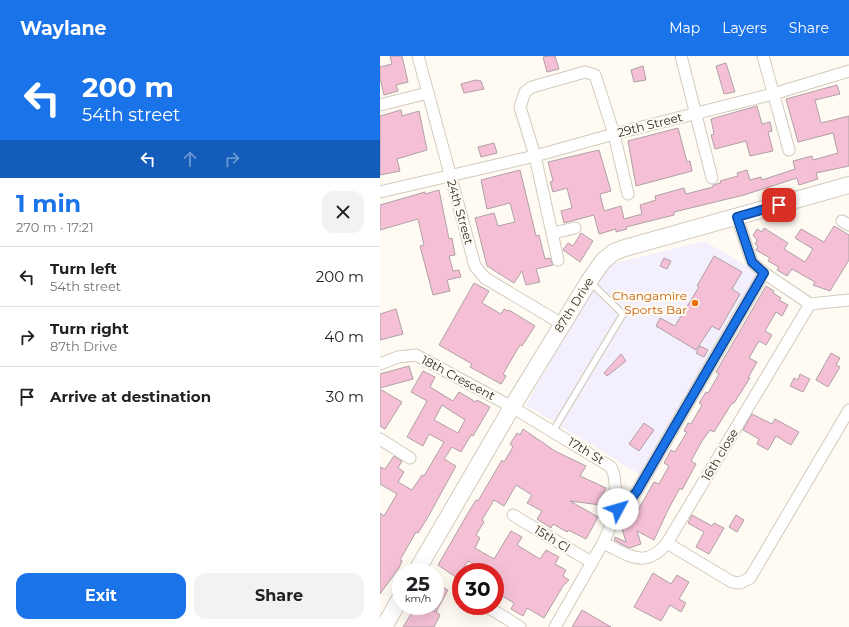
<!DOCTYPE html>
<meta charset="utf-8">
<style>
body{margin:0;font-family:Montserrat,sans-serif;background:#f2f2f2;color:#202124;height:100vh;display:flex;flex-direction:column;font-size:15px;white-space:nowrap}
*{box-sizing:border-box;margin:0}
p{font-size:13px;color:#757577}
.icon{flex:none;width:22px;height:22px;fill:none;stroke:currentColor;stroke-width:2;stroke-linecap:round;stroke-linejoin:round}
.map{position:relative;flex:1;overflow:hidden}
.details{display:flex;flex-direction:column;background:#fff;width:380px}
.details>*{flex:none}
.top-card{background:#1a73e8;color:#fff;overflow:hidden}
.speed{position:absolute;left:12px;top:507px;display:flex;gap:8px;font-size:20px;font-weight:700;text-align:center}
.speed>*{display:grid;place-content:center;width:52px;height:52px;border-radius:50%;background:#fff;box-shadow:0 4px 16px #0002;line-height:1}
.speed small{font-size:10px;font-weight:400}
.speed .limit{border:6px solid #d22;background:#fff;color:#111}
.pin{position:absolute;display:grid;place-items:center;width:34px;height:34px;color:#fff;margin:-17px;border-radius:8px;box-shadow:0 2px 6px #0006}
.me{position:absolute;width:44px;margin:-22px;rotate:51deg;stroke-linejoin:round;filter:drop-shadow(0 0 3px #0008)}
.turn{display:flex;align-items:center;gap:14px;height:84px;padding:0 16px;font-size:18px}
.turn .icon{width:52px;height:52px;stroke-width:2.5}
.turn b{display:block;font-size:28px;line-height:34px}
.lanes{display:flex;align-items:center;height:38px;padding:0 16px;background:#0003;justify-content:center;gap:20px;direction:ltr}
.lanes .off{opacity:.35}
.round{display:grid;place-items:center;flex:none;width:42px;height:42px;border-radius:12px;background:#f2f2f2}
.overview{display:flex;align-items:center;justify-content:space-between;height:68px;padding:0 16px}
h1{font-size:24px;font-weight:700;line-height:30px;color:#1a73e8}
.primary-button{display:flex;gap:8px;margin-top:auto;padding:8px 16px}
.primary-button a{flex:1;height:46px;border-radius:12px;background:#1a73e8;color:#fff;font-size:16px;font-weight:700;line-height:46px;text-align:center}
.primary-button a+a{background:#f2f2f2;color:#202124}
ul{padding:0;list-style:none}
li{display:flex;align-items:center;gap:12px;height:60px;padding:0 16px;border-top:1px solid #e0e0e0}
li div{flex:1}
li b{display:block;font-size:15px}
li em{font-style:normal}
header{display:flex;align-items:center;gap:24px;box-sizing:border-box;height:56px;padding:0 20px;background:#1a73e8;color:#fff}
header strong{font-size:19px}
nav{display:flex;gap:22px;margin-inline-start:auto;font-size:14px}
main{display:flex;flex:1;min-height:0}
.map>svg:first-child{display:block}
.commercial{fill:#f3effc}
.building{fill:#f5c0d6;stroke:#afa0a6;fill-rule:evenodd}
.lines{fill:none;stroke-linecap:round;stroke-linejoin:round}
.lane-casing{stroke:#d2cbbe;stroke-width:8}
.street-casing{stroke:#d2cbbe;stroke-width:13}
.secondary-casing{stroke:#d2cbbe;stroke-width:18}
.lane{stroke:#fff;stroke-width:5.5}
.street{stroke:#fff;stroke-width:11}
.secondary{stroke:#fff;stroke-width:16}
.route-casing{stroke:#114b97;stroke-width:10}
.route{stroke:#1a73e8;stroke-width:7}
.food-dot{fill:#e8710a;stroke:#fffbf2;stroke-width:1.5}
.labels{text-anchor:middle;stroke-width:4;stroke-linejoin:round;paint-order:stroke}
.street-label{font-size:12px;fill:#302d28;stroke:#fffbf2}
.food-label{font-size:12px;fill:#c56008;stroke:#fffbf2;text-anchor:end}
</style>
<header>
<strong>Waylane</strong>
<nav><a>Map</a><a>Layers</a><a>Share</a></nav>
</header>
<main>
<section class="details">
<div class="top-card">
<div class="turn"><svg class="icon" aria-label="left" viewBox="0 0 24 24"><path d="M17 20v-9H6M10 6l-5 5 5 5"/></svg><div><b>200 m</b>54th street</div></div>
<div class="lanes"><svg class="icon" aria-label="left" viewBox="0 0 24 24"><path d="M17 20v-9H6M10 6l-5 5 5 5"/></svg><svg class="icon off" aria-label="ahead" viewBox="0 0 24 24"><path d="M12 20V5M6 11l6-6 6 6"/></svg><svg class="icon off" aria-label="right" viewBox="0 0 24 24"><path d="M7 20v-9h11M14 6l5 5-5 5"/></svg></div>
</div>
<div class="overview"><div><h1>1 min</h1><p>270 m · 17:21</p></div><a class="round"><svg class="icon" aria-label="close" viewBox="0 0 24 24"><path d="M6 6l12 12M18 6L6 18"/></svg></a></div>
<ul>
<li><svg class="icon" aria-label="left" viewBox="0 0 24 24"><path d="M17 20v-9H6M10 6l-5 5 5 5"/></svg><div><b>Turn left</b><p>54th street</p></div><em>200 m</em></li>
<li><svg class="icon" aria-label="right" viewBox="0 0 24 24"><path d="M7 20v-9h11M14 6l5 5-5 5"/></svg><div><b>Turn right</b><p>87th Drive</p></div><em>40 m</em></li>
<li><svg class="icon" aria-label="arrive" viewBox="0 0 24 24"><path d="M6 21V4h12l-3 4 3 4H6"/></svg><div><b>Arrive at destination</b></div><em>30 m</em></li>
</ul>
<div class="primary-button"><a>Exit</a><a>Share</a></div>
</section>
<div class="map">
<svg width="469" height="571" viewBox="0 0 469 571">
<rect width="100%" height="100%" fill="#fffbf2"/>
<polygon class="commercial" points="324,185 378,217 261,419 146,349 224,210"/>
<g class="building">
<polygon points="10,0 22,0 28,26 16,29 18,35 4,39 0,22 0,11 12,8"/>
<polygon points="168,0 175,0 179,13 167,16 163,1"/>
<polygon points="346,7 355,36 344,38 336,10"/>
<polygon points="263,10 266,24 254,26 251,14"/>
<polygon points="96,24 101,25 104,33 84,37 81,28"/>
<polygon points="457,29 460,38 435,44 441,67 469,60 469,110 436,117 438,123 419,129 417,122 364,139 294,156 294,159 246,171 247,173 236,176 236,173 219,178 214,159 184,167 181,155 192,152 187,132 173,136 170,126 173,125 168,106 219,94 231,135 220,138 224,155 241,150 244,163 262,158 260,149 276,144 275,140 304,132 306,138 333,131 333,129 341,127 340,125 358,120 357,117 367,114 370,124 381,121 382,124 415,113 413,105 432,100 433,104 458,97 453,77 418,86 406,43"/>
<polygon points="377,50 382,68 390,66 392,75 388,76 393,95 370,100 366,85 335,93 331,79 334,78 331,63"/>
<polygon points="21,54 22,60 39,55 47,94 17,103 20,115 0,119 0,60"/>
<polygon points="298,72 307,106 310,105 312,115 256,130 248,85"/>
<polygon points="114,87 117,97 101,101 98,91"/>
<polygon points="140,114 156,180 159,179 165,203 170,202 173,209 156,213 160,226 146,229 142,215 134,227 107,210 95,162 114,157 118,170 135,166 130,147 107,153 101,124"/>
<polygon points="59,134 69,183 72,182 75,199 69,200 73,215 79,214 81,221 67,224 70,235 53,239 40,190 44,189 38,163 0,174 0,149 45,136 45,138"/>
<polygon points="454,170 469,179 469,204 450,235 433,229 435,226 412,213 407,220 397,214 399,211 388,205 390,202 376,194 378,190 375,188 377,184 373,179 377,173 382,176 384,172 408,187 404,193 425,206 433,193 415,182 421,173 444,186"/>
<polygon points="201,177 213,185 200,206 183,194 188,187 193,190"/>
<polygon points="334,200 362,216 352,233 360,238 339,274 332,270 316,294 276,270 280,262 295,270 319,231 317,230"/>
<polygon points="284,202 291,205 287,213 280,210"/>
<polygon points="94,227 109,235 102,247 121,258 124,253 128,255 129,254 155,270 142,290 140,289 123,318 126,320 121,328 90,311 92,308 59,289"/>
<polygon points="386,230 394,235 393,237 401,242 399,244 408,249 402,260 396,256 385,275 392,279 386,289 379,285 369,302 377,306 368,322 370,322 354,347 352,347 334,376 330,374 322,385 311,405 316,408 302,434 300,432 288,454 274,484 257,475 261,488 249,492 234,484 235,481 246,486 241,469 249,467 247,459 257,456 274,426 279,428 289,410 284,407 291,394 295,396 307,376 304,375 308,367 311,368 322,349 319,347 326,336 328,337 339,318 336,316"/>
<polygon points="16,253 23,278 0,284 0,258"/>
<polygon points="320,290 328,294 324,301 316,297"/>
<polygon points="451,297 460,302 456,309 460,311 448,331 436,324"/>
<polygon points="241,298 246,305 227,320 224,317"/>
<polygon points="29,310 33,323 0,332 0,318"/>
<path d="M43 315 55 321 50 331 73 345 79 336 96 346 97 344 110 351 93 380 91 379 81 396 72 391 64 403 76 410 48 461 38 477 36 476 20 504 22 505 19 512 0 538V457L4 460 17 438 0 428V411L5 413 14 400 22 405 18 412 24 416 18 426 32 434 42 419 44 420 64 386 49 378 43 390 27 381 47 345 31 336ZM62 349 85 364 78 377 54 364Z"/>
<polygon points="420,318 430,323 423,336 410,330 414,322 418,324"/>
<polygon points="0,333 22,346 5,373 0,370"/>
<polygon points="372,358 392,368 395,363 419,376 411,389 396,380 388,394 377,388 379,383 363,374"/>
<polygon points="264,367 274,374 259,395 249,388"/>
<polygon points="143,373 175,395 206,410 200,420 226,432 221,441 229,442 228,450 190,445 218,461 206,483 188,474 187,476 173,468 171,472 157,463 162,455 147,447 152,439 136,429 124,450 114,444 102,464 104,466 96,479 100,482 95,492 114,503 131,475 142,481 137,489 160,503 166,494 179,501 175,508 186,514 183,520 189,524 183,530 164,562 147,552 143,560 131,553 134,547 115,536 115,516 108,516 88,505 77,522 58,509 88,457 96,444 98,445 122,404 124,406 133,391 130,388 137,377 140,379"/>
<polygon points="312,459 332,470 334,467 344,472 329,498 316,491 324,476 308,467"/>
<polygon points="356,459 364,464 357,476 349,471"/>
<polygon points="273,517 291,528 297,519 309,526 299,543 306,547 301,556 290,549 281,565 254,551"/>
<polygon points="55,527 68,534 56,556 60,559 54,571 23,571 36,550 44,550 55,556"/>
<polygon points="202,554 231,571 192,571"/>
</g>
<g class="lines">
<defs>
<polyline id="lane" points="173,375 243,258 210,226"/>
<g id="street">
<polyline points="38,0 95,210 105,222 182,268"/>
<polyline points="301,0 332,122"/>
<polyline points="383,0 409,94"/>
<polyline points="0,49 48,37"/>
<polyline points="0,136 155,100 234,78 393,38 469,15"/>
<polyline points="357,161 372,206 384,217 430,248 469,244"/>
<polyline points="462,165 469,169"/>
<polyline points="173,177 195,172"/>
<polyline points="178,204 155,100 140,51 145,36 152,31 205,16 215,19 234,78 248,138"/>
<polyline points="0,308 18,301 36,299 132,351 231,411 234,419 238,453 223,487 175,571"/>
<polyline points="0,383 30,402"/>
<polyline points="238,453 248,447 257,435 384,217"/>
<polyline points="133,459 211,506"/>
<path d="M223 487C249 499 265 514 287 487L430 248"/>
<polyline points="287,487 352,526 360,527 370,522 469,354"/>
<polyline points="106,550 140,571"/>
</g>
<g id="secondary">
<polyline points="36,516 132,351 209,225 223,205 234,196 245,192 469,129"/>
<polyline points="4,571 21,541"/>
</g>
</defs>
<use href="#lane" class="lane-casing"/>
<use href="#street" class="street-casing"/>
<use href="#secondary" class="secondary-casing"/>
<use href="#lane" class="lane"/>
<use href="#street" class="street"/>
<use href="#secondary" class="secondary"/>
</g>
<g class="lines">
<defs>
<polyline id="route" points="238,453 248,447 257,435 384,217 372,206 357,161 399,149"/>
</defs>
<use href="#route" class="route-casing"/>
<use href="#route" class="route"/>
</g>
<circle class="food-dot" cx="315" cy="247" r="4"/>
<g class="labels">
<g class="street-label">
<text transform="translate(270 69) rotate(-14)" y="4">29th Street</text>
<text transform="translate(80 156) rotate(74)" y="4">24th Street</text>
<text transform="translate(194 249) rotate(-58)" y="4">87th Drive</text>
<text transform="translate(78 322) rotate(28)" y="4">18th Crescent</text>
<text transform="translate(206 395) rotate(31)" y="4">17th St</text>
<text transform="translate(340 399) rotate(-59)" y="4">16th close</text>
<text transform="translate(172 483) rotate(32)" y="4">15th Cl</text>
</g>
<g class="food-label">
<text x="307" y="244">Changamire<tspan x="307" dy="14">Sports Bar</tspan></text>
</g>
</g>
</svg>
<div class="speed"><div>25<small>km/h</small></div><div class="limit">30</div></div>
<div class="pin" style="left:399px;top:149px;background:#d93025"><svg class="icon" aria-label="arrive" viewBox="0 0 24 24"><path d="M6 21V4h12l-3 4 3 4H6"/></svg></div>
<svg class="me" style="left:238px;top:453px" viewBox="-20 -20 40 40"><circle r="19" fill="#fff"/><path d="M0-13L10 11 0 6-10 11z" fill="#1a73e8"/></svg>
</div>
</main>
